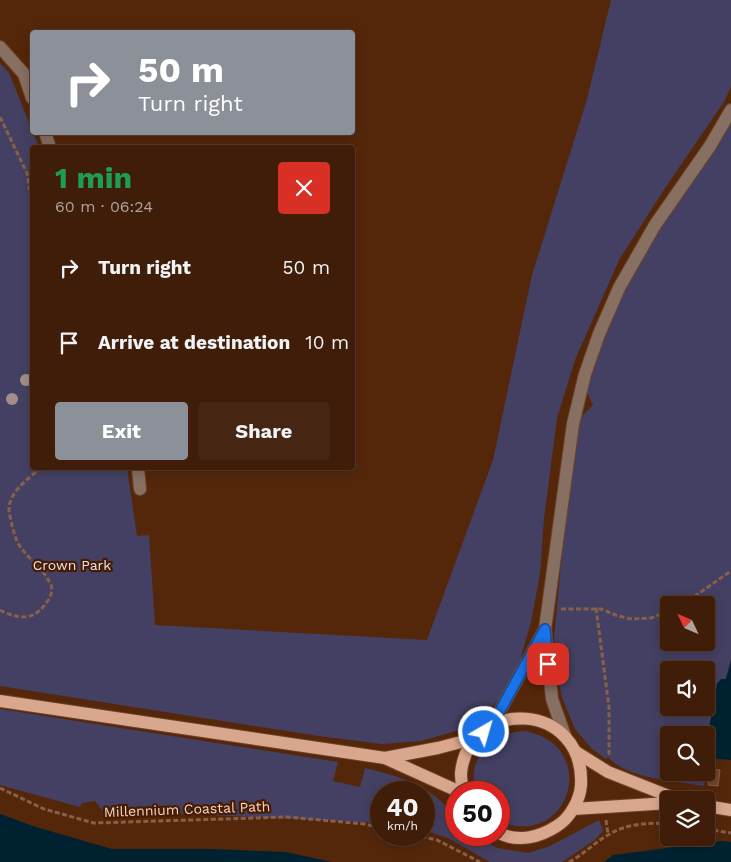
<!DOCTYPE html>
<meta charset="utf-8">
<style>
body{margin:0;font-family:"Work Sans",sans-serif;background:#462612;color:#f1f3f6;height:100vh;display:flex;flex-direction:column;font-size:19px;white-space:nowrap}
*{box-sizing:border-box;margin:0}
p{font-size:16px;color:#ada29c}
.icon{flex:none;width:28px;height:28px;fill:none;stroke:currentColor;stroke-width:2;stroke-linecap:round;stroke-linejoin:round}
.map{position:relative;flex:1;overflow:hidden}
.drawer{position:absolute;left:30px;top:145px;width:325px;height:325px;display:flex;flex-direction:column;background:#3f1d08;border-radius:5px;box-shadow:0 2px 12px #0003,0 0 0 1px #583b29}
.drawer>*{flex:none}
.banner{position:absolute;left:30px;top:30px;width:325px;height:105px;border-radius:5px;box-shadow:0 2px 12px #0003,0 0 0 1px #583b29;background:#8c9099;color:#fff;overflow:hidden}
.needle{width:32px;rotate:314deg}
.fabs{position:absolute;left:660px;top:596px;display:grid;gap:10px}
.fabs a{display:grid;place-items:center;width:55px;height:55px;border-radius:5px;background:#3f1d08;box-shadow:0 2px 12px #0003,0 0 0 1px #583b29;font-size:25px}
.speed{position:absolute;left:370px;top:781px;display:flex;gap:10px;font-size:25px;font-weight:700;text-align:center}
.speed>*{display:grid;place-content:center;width:65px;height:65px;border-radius:50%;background:#3f1d08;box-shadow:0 2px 12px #0003,0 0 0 1px #583b29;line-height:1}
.speed small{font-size:12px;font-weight:400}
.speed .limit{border:8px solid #d22;background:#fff;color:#111}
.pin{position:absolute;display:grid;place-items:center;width:42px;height:42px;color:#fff;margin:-21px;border-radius:10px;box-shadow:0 2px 8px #0006}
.me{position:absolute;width:55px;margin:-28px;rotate:38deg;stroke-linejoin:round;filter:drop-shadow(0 0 4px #0008)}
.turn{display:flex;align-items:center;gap:18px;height:105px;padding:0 25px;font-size:22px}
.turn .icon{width:65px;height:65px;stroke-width:2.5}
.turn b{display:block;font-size:35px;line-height:42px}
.round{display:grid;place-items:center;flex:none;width:52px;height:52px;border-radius:5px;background:#462612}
.headline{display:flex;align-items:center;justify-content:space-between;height:85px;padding:0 25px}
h1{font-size:30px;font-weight:700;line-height:38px;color:#1e9e55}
.primary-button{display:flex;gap:10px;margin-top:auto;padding:10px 25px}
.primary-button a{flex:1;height:58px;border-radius:5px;background:#8c9099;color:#fff;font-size:20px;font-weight:700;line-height:58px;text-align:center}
.primary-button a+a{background:#462612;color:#f1f3f6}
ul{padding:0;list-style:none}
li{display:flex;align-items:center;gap:15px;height:75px;padding:0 25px}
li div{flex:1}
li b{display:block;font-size:19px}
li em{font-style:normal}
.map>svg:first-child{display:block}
.green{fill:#444063;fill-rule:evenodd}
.water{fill:#002230}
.building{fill:#734329;stroke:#8f5d42}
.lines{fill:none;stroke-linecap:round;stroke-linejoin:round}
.minor-casing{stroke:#6d4329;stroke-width:14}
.major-casing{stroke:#6d4329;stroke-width:14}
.path{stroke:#886049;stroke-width:3;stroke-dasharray:5 2.5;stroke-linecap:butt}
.minor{stroke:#876f62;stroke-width:12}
.major{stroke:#d9a78d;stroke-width:12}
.tree{fill:#a38e8a}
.route-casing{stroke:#114b97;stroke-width:12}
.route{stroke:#1a73e8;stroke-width:9}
.labels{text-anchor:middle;stroke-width:4.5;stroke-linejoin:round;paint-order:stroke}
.park-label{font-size:14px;fill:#e3e2f2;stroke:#481c00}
.street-label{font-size:14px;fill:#f2d4c6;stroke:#481c00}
</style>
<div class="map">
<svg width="731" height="862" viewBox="0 0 731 862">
<rect width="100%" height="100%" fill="#54270b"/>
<g class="green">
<polygon points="611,0 731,0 731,87 724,102 665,188 619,260 575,360 557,418 544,519 540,574 531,622 518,668 501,697 480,719 456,731 421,741 382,744 319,736 0,686 0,63 9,73 39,147 32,148 32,468 127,468 137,536 149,535 155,625 427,640 493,460 532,275 587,99"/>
<path d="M731 123V660L707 746 706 771V735H669V772L706 773 704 786C676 781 627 779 608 757L606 759 592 749 575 729 563 700 555 670 554 638 566 511 580 418 593 405 587 392 603 338 623 293 669 213ZM669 605H706V642H669ZM669 670H706V708H669Z"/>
<path d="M0 709 338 762 333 781 360 787 365 768C405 778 428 784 456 817V835H475L497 848 528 853 550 846 599 820 603 831 596 839 562 862H490L448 838 424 830V792H381V823L102 810 95 801 82 803 80 807 0 785Z"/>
<path d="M525 731C602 746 569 851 499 821V792H476C465 758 493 732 525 731Z"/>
</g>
<g class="water">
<polygon points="731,660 731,760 708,758 708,734 717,684 721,679 726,679"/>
<polygon points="0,814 36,827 112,849 212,849 286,852 332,862 0,862"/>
<polygon points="721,841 731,842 731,862 604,862 613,855"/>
</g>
<polygon class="building" points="710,769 720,770 718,786 708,785"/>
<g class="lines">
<defs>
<g id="minor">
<polyline points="0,47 24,74 32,98"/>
<polyline points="45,132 50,148"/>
<polyline points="138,468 140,489"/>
<polyline points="492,725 545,629"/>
<polyline points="565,736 552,699 545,629 573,424 585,374 599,334 619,288 655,225 710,146 731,110"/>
</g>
<g id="major">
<polyline points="0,701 385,758 460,792"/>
<polyline points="576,752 608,772 679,800"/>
<polyline points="385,758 438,748 476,738"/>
<path d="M463 792C462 786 461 779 461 773 469 696 585 701 581 785 580 800 570 818 557 826 540 837 518 843 499 833"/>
<polyline points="706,806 731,810"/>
<polyline points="573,809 669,803"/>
</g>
</defs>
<use href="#minor" class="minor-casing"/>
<use href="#major" class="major-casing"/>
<g class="path">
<polyline points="0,117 27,173 32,203"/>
<polyline points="682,605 731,571"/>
<polyline points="596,608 609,707 609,757"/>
<polyline points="561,609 601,609 618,616 632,619 651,618 669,611"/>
<path d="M0 610C21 621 36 620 49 599 51 595 53 589 51 585 45 571 31 561 22 549 16 542 14 533 12 525 11 520 9 514 9 509 9 492 29 478 41 468"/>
<polyline points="0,788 44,809 94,823 287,817 365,824 381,828"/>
<polyline points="606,820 608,834"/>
<polyline points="706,829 731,833"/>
<polyline points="414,835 437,840 480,862"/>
<path d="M569 862C583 855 594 843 608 835 625 824 649 822 669 824"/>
</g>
<use href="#minor" class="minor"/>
<use href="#major" class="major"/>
</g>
<g class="tree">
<circle cx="26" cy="380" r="6"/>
<circle cx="12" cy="399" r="6"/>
</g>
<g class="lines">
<defs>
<polyline id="route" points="484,732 492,725 545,629 548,664"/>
</defs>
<use href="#route" class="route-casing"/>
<use href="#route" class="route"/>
</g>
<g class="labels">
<g class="park-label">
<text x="72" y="570">Crown Park</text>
</g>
<g class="street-label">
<text transform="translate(187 809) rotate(-2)" y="5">Millennium Coastal Path</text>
</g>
</g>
</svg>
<div class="fabs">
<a><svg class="needle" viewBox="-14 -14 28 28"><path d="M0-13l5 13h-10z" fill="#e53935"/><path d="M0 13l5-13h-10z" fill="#ada29c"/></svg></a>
<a><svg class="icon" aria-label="sound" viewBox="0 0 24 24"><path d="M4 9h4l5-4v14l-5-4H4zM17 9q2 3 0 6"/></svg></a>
<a><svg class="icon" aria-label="search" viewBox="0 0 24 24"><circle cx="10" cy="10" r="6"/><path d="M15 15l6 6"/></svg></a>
<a><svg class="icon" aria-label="layers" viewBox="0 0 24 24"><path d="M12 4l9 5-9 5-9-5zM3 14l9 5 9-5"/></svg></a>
</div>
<div class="speed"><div>40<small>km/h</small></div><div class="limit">50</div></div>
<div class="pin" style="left:548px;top:664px;background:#d93025"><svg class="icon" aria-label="arrive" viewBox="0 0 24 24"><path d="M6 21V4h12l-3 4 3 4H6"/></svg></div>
<svg class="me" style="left:484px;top:732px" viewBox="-20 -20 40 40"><circle r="17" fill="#1a73e8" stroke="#fff" stroke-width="3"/><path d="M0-11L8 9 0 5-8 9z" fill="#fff"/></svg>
<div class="banner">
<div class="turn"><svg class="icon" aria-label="right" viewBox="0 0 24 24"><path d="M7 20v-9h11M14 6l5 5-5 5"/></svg><div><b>50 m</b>Turn right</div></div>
</div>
<section class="drawer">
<div class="headline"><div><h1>1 min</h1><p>60 m · 06:24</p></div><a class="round" style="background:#d93025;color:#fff"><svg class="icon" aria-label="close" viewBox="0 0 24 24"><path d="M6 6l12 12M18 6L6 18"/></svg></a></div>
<ul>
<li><svg class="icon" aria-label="right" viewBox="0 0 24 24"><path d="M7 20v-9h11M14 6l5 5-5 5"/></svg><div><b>Turn right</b></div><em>50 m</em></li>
<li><svg class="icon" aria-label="arrive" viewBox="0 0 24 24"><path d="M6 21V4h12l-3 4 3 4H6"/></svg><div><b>Arrive at destination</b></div><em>10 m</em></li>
</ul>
<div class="primary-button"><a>Exit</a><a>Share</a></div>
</section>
</div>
